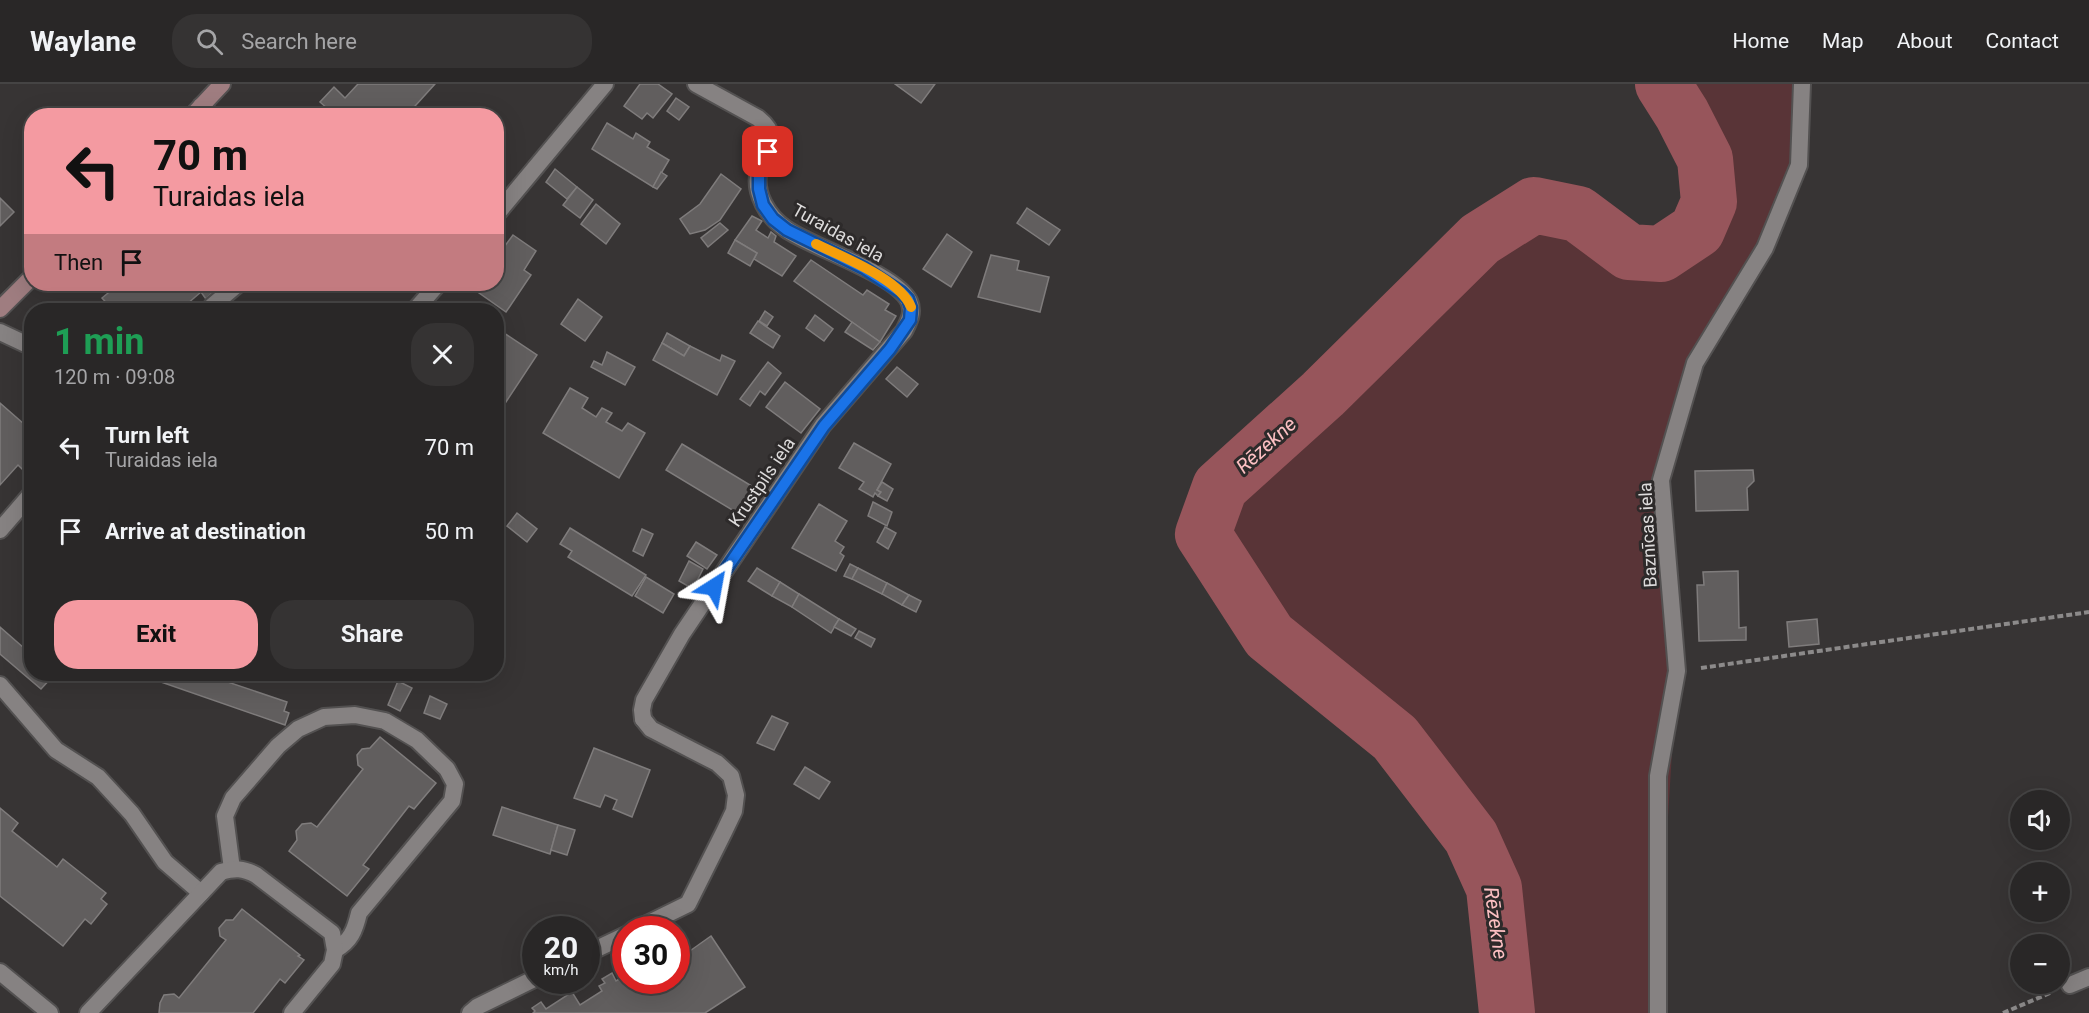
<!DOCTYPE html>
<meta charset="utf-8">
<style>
body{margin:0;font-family:Roboto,sans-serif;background:#353333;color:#f1f3f6;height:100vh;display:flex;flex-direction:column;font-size:22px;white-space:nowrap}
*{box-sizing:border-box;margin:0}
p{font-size:20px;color:#a5a5a7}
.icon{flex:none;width:33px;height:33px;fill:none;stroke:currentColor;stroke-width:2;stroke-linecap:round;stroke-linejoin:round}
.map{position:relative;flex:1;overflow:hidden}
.drawer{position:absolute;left:24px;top:219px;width:480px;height:378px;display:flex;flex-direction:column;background:#292727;border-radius:24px;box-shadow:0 6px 24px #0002,0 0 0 2px #454444}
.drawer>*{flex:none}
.top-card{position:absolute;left:24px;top:24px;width:480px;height:183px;border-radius:24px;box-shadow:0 6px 24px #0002,0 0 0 2px #454444;background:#f49aa1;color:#111;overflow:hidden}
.tools{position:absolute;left:2010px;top:706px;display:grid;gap:12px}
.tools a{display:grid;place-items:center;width:60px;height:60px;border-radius:50%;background:#292727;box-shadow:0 6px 24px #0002,0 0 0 2px #454444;font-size:30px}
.speed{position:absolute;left:522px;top:832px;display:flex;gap:12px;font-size:30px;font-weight:700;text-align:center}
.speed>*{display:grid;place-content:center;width:78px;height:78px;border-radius:50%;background:#292727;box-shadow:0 6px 24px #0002,0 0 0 2px #454444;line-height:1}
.speed small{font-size:15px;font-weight:400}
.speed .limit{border:9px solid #d22;background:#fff;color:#111}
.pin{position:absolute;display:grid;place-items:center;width:51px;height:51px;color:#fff;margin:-26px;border-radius:12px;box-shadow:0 3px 9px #0006}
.me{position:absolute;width:66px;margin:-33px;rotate:34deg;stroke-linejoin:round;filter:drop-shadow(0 0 4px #0008)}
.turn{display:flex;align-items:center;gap:21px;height:126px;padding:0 30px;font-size:27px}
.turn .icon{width:78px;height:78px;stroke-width:2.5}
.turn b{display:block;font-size:42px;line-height:51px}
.then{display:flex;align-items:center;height:57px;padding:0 30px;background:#0003;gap:12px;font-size:22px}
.round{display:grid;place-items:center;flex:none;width:63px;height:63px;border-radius:24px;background:#353333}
.headline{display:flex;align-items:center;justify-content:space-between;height:102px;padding:0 30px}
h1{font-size:36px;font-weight:700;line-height:45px;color:#1e9e55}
.cta{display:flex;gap:12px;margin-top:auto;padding:12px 30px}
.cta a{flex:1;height:69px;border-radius:24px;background:#f49aa1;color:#111;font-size:24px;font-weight:700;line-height:69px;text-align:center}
.cta a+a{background:#353333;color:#f1f3f6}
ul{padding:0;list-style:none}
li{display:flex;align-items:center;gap:18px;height:84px;padding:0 30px}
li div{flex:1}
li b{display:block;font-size:22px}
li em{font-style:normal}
header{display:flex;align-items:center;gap:36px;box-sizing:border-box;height:84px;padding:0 30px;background:#292727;border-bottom:2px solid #454444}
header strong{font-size:28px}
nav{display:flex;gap:33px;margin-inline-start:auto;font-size:21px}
.search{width:420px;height:54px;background:#353333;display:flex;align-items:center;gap:15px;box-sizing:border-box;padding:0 21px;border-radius:24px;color:#a5a5a7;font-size:22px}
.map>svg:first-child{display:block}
.green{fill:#593437}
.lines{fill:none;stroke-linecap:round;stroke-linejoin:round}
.river{stroke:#97555b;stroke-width:56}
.building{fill:#615e5e;stroke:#7f7c7c;stroke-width:1.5}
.service-casing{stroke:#535151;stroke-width:20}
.minor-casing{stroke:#535151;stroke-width:20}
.secondary-casing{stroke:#535151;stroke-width:20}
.path{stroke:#8c8a8a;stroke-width:4;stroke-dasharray:6 3;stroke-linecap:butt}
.service{stroke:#868282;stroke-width:16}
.minor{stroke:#868282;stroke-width:16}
.secondary{stroke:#9f7d80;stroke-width:16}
.route-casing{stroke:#114b97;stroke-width:15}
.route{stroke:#1a73e8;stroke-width:10}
.slow{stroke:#f59e0b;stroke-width:10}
.labels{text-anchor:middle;stroke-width:6;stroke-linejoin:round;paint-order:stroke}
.street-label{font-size:18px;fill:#dddbdb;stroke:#2d2a2a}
.water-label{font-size:20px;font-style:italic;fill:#fdc0c3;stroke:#2d2a2a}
</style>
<header>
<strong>Waylane</strong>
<div class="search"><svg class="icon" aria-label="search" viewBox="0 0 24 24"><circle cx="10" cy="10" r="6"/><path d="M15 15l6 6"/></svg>Search here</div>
<nav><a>Home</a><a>Map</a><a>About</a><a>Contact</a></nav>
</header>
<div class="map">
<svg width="2089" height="929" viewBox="0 0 2089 929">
<rect width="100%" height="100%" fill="#373434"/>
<polygon class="green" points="1676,0 1797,0 1799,81 1695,279 1661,396 1677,587 1656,929 1508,929 1494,804 1471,753 1395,654 1269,552 1203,450 1220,403 1323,310 1480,155 1534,121 1626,188 1719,163 1727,82"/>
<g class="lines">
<polyline class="river" points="1507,929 1494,804 1471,753 1395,654 1269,552 1203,450 1220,403 1323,310 1480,155 1534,121 1578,130 1629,168 1661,170 1697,146 1709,118 1705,75 1682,30 1663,0"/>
</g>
<g class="building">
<polygon points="358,0 435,0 406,32 336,32 320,18 334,3 345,14"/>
<polygon points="640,0 658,0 672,10 653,34 647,29 642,35 624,22"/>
<polygon points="895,0 935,0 921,19"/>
<polygon points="676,14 689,23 679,36 667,27"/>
<polygon points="607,39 633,55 636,49 650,58 647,63 669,76 653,103 592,65"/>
<polygon points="555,85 577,103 567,115 546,98"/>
<polygon points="661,88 667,92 657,105 653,103"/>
<polygon points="721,90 741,105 720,136 705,146 690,150 680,135 700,120"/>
<polygon points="577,103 593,116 580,134 563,121"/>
<polygon points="0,114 14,128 0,142"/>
<polygon points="596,120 620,140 606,160 581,140"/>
<polygon points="1027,124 1060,146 1049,161 1017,139"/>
<polygon points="752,132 762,137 756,146 768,154 771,148 776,152 774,158 796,172 782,192 754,175 757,169 735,156"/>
<polygon points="720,139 728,146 708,163 701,154"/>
<polygon points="947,150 972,168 951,203 923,185"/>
<polygon points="513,151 536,167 524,186 531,191 506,228 475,206 480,200 496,200 496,169 499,170"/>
<polygon points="735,156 757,169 750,182 728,169"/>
<polygon points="991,171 1019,177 1017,186 1049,193 1040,228 978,213"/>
<polygon points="811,176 863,211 867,206 889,220 885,226 896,232 880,258 794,197"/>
<polygon points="119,200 211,200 208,201 213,208 206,215 201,208 180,226 113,226 102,214"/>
<polygon points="578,215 602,233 585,257 561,240"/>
<polygon points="765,227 773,233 767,242 759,237"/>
<polygon points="815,231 833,245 824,257 806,244"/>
<polygon points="758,237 780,252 773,264 750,249"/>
<polygon points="852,238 880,258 873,266 845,248"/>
<polygon points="498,245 537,271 496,333 496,291 502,283 496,279"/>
<polygon points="667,249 690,262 684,272 662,259"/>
<polygon points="662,259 684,272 690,262 720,277 722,271 735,277 717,311 653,276"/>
<polygon points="607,268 635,283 625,301 591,283 594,277 602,281"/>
<polygon points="768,278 781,289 765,311 760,307 750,322 740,315"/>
<polygon points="897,283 918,300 907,313 886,295"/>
<polygon points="785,298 820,325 801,349 766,323"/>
<polygon points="570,304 588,314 582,324 596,333 602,324 612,329 606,338 622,347 628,339 645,349 619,394 543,349"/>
<polygon points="0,319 32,347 32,377 23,386 18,381 0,401"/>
<polygon points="854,359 891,380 877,406 881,408 878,412 875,409 873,413 859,405 864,398 839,384"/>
<polygon points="682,360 755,404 739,430 666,386"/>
<polygon points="1753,386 1754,397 1747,404 1748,426 1696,427 1695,387"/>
<polygon points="882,398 893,405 887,417 878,412 881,408 877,406"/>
<polygon points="873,418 892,428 887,442 868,432"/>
<polygon points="819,420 847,437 835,457 844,463 840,469 844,472 836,487 792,464"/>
<polygon points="517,429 537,445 527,458 507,442"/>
<polygon points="885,443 896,449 888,465 877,458"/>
<polygon points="570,444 646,491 632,512 568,473 572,467 560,460"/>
<polygon points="642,445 653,450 643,472 633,467"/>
<polygon points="696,458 717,471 707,485 687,472"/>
<polygon points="689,477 703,485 693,505 679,497"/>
<polygon points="850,480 858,484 852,495 844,492"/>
<polygon points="757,484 780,498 772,512 748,497"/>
<polygon points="858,484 887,499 882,510 852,495"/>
<polygon points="1738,487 1739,544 1746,543 1746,556 1699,557 1697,501 1704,501 1703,488"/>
<polygon points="646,493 674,510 663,529 635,512"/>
<polygon points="780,498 799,510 792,523 772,512"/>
<polygon points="887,499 909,511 902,521 882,510"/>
<polygon points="799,510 839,535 831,549 792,523"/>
<polygon points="909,511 921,517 916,528 902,521"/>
<polygon points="839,535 856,545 851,552 834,543"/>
<polygon points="1817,535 1819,560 1789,563 1787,538"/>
<polygon points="0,543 32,571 32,590 54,591 41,605 0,570"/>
<polygon points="859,547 875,555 871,563 855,554"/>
<polygon points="138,590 204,590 287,618 284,627 289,629 285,641"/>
<polygon points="398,597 412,604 400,627 388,621"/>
<polygon points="430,612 447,620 440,635 424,629"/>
<polygon points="772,632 788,639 774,666 757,659"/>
<polygon points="380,653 436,699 414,725 409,722 363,781 369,785 347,812 289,767 297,756 296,747 302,740 311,739 317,743 363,685 358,681 357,671 362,665 370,664"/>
<polygon points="594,664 650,686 632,733 613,725 617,716 605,711 600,723 574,714"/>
<polygon points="805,683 830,698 819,715 794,700"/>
<polygon points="502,723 558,741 550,770 493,751"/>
<polygon points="0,724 18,739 12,747 57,783 63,775 106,809 101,815 107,820 91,840 85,835 63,862 0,812"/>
<polygon points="558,741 575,746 567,771 551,766"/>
<polygon points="242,825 300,871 298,872 304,876 285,899 280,895 253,929 159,929 160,919 164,911 174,910 179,914 226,856 220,852 219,844 226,836 233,836"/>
<polygon points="711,852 745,903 705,929 533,929 535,927 532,924 541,918 546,925 572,908 580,921 602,907 599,902 605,899 602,895 612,889 616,897 626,891 626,897 676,897 676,865 682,861 687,869"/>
</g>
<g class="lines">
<defs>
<g id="service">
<polyline points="201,22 212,32"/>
<polyline points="212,222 238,200"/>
<polyline points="0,446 32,409"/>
<polyline points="0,601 56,666 98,693 132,730 165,778 201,809"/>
<path d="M232 785 225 732 233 714 278 662 298 645 324 633 355 631 385 637 417 656 447 685 455 700 452 717 359 829C355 846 351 857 335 866"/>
<polyline points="635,846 688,820 724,748 734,727 736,711 731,692 717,679 651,645 643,635"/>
<polyline points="586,870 626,851"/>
<polyline points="2070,901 2089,893"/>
<path d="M88 929 221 788C235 784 243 784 256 791L332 849 335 866 332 880 292 929"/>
<polyline points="470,929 477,923 536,894"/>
</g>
<g id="minor">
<polyline points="496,131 605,0"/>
<polyline points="415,226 438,200"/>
<polyline points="0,248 32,263"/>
<path d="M643 635 642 626 644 616 682 550 823 341 904 247C909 237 914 228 909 217 894 189 813 164 786 145 768 133 753 109 759 86 765 64 783 54 758 34L696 0"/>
<polyline points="0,888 50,929"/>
<polyline points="1658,929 1658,692 1677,587 1661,396 1695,279 1765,164 1799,81 1802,0"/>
</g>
<g id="secondary">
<polyline points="192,32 222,0"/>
<polyline points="0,225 32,193"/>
</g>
</defs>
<use href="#service" class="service-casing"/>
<use href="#minor" class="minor-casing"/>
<use href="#secondary" class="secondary-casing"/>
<g class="path">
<polyline points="1701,584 2089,528"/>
<polyline points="2003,929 2050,909"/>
</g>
<use href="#service" class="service"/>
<use href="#minor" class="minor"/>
<use href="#secondary" class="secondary"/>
</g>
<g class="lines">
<defs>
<polyline id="route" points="714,503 824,342 890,265 910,236 911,224 908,215 901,208 864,184 787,146 773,135 763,121 759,105 759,87 768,68"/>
</defs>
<use href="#route" class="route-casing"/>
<use href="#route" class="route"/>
<path class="slow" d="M816 160C842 173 900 195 911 223"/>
</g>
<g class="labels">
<g class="street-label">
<text transform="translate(838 149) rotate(29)" y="6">Turaidas iela</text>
<text transform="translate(762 398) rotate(-56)" y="6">Krustpils iela</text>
<text transform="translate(1648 451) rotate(-93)" y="6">Baznīcas iela</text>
</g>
<g class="water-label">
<text transform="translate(1266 361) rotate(-42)" y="7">Rēzekne</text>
<text transform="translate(1496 839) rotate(82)" y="7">Rēzekne</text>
</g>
</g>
</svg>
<div class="tools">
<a><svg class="icon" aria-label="sound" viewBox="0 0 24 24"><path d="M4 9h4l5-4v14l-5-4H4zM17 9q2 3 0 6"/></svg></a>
<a>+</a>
<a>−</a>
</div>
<div class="speed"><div>20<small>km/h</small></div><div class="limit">30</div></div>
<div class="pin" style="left:768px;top:68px;background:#d93025"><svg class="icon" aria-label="arrive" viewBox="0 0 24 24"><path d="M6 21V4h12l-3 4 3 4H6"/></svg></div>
<svg class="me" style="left:714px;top:503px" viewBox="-20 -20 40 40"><path d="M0-17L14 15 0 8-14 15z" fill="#1a73e8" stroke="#fff" stroke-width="4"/></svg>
<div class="top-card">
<div class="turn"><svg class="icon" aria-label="left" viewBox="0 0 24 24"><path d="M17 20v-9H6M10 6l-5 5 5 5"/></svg><div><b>70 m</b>Turaidas iela</div></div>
<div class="then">Then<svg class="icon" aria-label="arrive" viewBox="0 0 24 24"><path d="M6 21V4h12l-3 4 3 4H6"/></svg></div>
</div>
<section class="drawer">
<div class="headline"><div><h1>1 min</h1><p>120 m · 09:08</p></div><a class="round"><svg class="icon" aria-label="close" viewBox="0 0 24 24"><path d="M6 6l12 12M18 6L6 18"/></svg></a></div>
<ul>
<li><svg class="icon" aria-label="left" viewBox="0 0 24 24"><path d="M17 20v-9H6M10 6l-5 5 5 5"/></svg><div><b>Turn left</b><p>Turaidas iela</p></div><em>70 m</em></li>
<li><svg class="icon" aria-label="arrive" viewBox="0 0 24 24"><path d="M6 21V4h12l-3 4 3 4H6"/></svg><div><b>Arrive at destination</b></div><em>50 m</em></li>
</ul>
<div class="cta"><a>Exit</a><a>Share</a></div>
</section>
</div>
